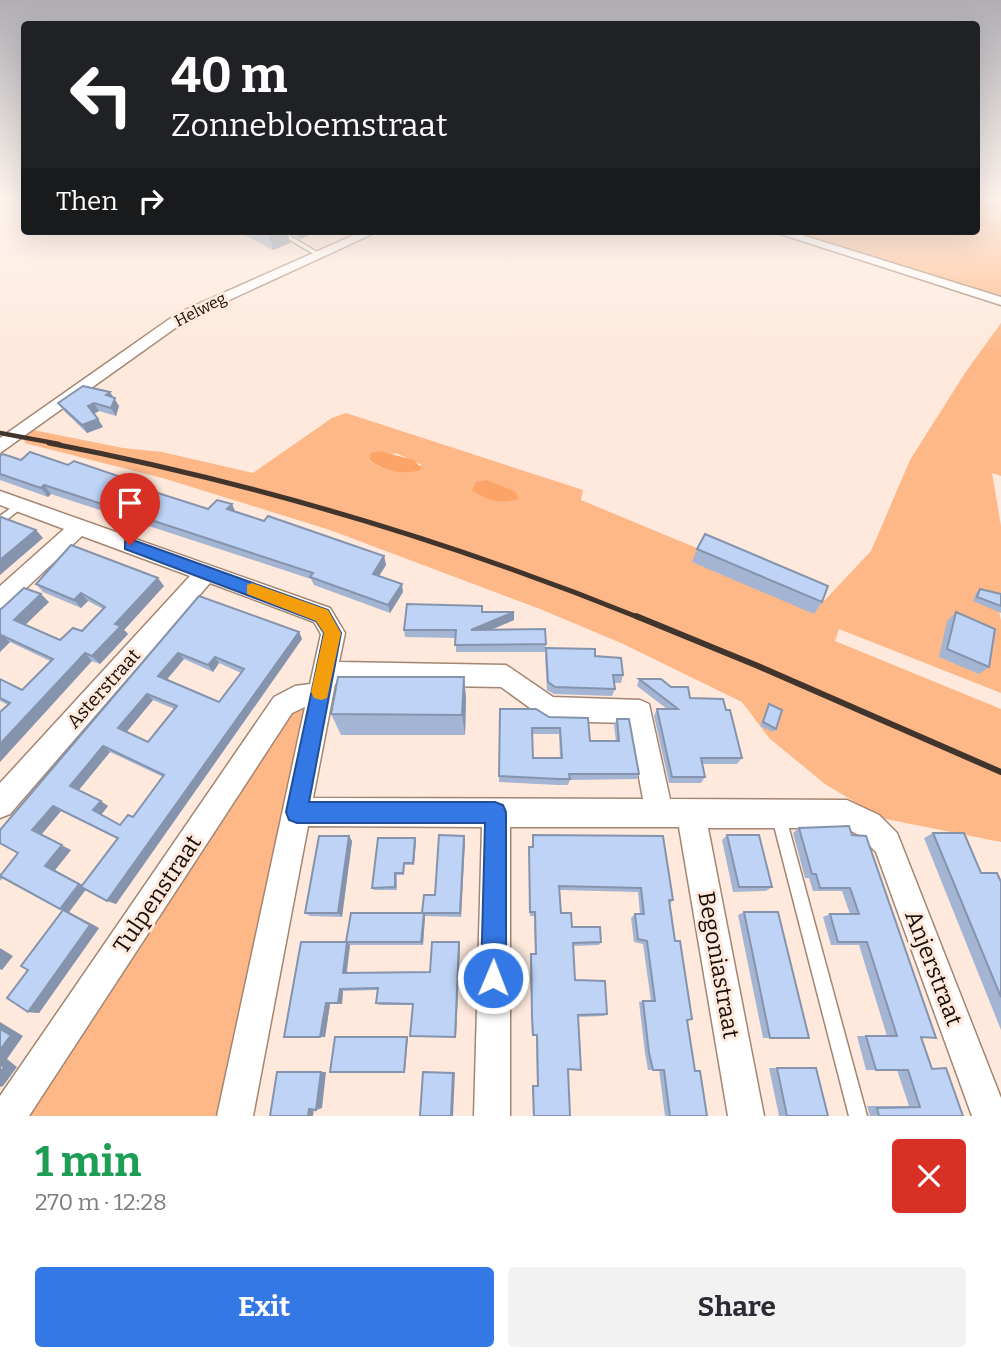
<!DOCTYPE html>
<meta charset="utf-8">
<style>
body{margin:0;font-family:Bitter,serif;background:#f2f2f3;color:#2b2b33;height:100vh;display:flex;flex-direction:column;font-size:26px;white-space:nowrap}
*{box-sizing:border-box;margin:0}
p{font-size:23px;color:#7c7c81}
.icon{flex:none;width:38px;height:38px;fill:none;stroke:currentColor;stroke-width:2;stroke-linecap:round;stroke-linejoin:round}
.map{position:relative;height:1116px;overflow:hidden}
.sheet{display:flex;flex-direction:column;background:#fff;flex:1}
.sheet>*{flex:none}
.hud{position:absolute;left:21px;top:21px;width:959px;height:214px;border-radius:7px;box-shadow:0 7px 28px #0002;background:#202124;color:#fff;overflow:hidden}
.pin{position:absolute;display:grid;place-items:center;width:60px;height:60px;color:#fff;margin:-72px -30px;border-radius:50% 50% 50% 0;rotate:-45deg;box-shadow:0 0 7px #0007}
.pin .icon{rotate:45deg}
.me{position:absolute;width:77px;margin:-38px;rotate:1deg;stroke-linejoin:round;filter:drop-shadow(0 0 5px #0008)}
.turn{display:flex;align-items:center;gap:24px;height:147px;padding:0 35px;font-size:32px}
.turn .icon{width:91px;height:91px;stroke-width:2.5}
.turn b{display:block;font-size:49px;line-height:60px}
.then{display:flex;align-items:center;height:66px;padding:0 35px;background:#0003;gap:14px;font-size:26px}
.round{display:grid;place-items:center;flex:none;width:74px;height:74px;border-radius:7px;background:#f2f2f3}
.overview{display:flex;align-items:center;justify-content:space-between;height:119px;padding:0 35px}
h1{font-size:42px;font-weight:700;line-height:52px;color:#1e9e55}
.cta{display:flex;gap:14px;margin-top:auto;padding:14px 35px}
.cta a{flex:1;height:80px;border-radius:7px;background:#3478e5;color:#fff;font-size:28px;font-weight:700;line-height:80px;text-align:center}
.cta a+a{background:#f2f2f3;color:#2b2b33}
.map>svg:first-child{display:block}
.green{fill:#feb787;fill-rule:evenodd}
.water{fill:#fca467}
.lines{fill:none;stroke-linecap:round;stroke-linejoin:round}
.service-casing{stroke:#a38571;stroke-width:3}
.minor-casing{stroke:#a38571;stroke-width:3}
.service{fill:#fff;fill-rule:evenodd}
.minor{fill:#fff;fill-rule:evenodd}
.rail-far2{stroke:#41342d;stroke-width:4.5}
.rail-far1{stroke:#41342d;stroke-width:5}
.rail{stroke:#41342d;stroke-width:6}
.wall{fill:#a3b5d3;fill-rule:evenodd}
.shaded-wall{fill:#8594ac}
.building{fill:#bed3f5;stroke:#8594ac;stroke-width:2;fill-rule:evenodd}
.route{fill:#3478e5;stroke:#224e95;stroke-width:2}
.slow{fill:#f59e0b}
.labels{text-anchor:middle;stroke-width:6;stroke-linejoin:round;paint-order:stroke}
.far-street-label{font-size:16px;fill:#170c06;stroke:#fee9dc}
.street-label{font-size:19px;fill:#170c06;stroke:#fee9dc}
.near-street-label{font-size:23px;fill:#170c06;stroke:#fee9dc}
</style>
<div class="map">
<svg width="1001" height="1116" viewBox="0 0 1001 1116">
<rect width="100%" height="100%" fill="#fee9dc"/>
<g class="green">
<polygon points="977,199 1001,199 1001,299 785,231 976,231"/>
<path d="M1001 323V476L992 473 1001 526V596L996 595 1001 621V693L839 629 835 641 1001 709V842L881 818 825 784 769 738 742 702 621 643 540 609 330 530 166 479 25 443 23 437 33 430 123 448 162 452 253 473 332 418 346 413 583 490 581 500 824 601 871 551 910 460 965 373ZM396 453 422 465C404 471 384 475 370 460Z"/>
<polygon points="307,703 221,1116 18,1116 282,717"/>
</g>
<g class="water">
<path d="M379 451 414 460 422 469C407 476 381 471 370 460L371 453Z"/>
<path d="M487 480 516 492 518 499C501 505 486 500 472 490L476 482Z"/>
</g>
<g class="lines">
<defs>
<g id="service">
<polygon points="275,231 282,231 322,255 317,256"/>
<polygon points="20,501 25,505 23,507 0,525 0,516"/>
<polygon points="778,807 783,809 785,814 867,1116 849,1116 771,814 773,809"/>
</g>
<g id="minor">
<polygon points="363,231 379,231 188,319 0,453 0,438 178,313"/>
<polygon points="771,231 789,231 1001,297 1001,305"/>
<path d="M0 491 330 608 345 633 339 662 506 665 553 697 640 700 649 704 670 799 847 800 879 815 897 833 901 843 1001 1098V1116H972L876 852 859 835 845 828H708L764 1116H728L679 827H510V1116H474L482 827 308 826 253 1116H217L305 707 292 713 29 1116H0V1096L274 697 295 686 310 684 321 634 314 622 210 583 10 814 0 818V783L190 576 82 536 8 605 0 608V586L64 529 0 505ZM335 684 501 687 548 721 629 723 643 799 313 798Z"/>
</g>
</defs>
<use href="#service" class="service-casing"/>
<use href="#minor" class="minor-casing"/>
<use href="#service" class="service"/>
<use href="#minor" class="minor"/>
<polyline class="rail-far2" points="0,433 59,444"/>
<path class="rail-far1" d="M49 443C251 482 450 541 640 618"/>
<polyline class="rail" points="636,616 758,666 1001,772"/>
</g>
<g class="wall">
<polygon points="237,231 287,231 290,243 273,250"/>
<polygon points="287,231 318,231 300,239"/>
<polygon points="113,397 119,406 116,416 99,411 94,414 103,427 87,433 64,411 58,403"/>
<polygon points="0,456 21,460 68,465 124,478 127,483 208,509 235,512 384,556 386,565 379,576 403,592 390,613 314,585 311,579 51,494 48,497 0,480"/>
<polygon points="697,549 822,602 814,614 692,562"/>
<polygon points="36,584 164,586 124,630 128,634 100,664 92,661 8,705 0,701 0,679 22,690 50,661 10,642 0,652 0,610 49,602 25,625 60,640 82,631 103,609 88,601 81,608 43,592"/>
<polygon points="980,589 1001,594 1001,613 973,601 976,593"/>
<path d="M199 596 299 632 302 639 116 904 86 889 69 912 99 928 39 1013 28 1012V970L63 911 3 878 0 881V873L1 874 18 853ZM184 659 213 672 219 663 241 673 219 702 166 680ZM153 700 174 709 148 742 126 732ZM110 752 163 777 133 817 120 825 101 815 108 806 79 790ZM61 811 117 839 83 885 55 870 71 850 41 835Z"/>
<polygon points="482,612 514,612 514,620 491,630 546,644 545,652 456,652 456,638 405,637 404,630"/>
<polygon points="956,612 989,667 979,674 939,657 947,621"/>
<polygon points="546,648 595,656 623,675 621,683 614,683 615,689 612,696 554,694 547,690 545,656"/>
<polygon points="464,677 466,699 465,735 341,735 331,714"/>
<polygon points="639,679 671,687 690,698 726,710 742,758 737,764 702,764 705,777 701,783 669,783 654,716 657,709 667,709 637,686"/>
<polygon points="769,704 776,729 773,732 760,726 767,708"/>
<path d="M500 709 549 717 590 741H616L614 725 617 719 639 774 637 779 570 780 568 785H558L499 782ZM532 734H559L560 758H533Z"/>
<polygon points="799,828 852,835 936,1038 922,1038 932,1068 963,1116 870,1116 867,1106 909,1106 897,1070 866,1070 857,1036 887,1036 859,945 831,945 823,917 830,914 850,914 842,891 813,891 809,878 805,878 793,833"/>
<polygon points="933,833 981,873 1001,882 1001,1030 924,838"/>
<polygon points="533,835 673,900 670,904 695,1071 707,1116 665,1116 659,1070 648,1070 645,1053 639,1002 643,1001 651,1001 643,944 634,942 631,918 635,914 640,914 638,892 560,890 561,913 572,927 601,942 599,945 573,946 575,980 607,1014 604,1016 578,1017 568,1069 570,1116 533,1116 532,1085 537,1085 536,1035 532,1035 530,957 531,954 535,954 534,916 530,916 529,852 529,847 532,847"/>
<polygon points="727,835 772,887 766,891 733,892 722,840"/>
<polygon points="349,836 352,841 342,917 310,916 305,913"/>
<polygon points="416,841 414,865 405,865 404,875 397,875 397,890 374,890 372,888"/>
<polygon points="465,841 461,917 425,916 423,945 350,945 347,973 430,972 460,945 456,1037 413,1037 413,1005 379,1005 376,1003 377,990 343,991 342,1004 330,1004 325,1037 289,1037 346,942 423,913 435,895"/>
<polygon points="744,912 809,1038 763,1038 738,915"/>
<polygon points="769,1068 816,1068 828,1116 779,1116"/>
</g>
<g class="shaded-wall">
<polygon points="278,231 287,231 290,243 273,250 269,235"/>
<polygon points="298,231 318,231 300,239"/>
<polygon points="110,392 119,406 116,416 111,408 106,395"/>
<polygon points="94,403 99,411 93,414 88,406"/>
<polygon points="98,419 103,427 87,433 82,425"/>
<polygon points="44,485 51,494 48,497 41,488"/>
<polygon points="232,504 236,513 227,509"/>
<polygon points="36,530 43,538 0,575 0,560"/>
<polygon points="384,556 386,565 375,582 373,574"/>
<polygon points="158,578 164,586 124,630 128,634 100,664 92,656 115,624"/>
<polygon points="402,584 403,592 390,613 388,605"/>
<polygon points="81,593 88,601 81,608 74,600"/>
<polygon points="41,594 49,602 22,628 14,620"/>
<polygon points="514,612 514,620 471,638 471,630"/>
<polygon points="299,632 302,639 116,904 107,901"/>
<polygon points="1,635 10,642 0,652 0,636"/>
<polygon points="85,653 92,661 0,762 0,744"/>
<polygon points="178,653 184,659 164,683 158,676"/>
<polygon points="215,657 219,663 213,672 208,665"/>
<polygon points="464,677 466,699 465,735 462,715"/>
<polygon points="147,694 153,700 125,734 118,728"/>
<polygon points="103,746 110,752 78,791 70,786"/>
<polygon points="101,801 108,806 101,815 93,810"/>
<polygon points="53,806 61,811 41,835 71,850 55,870 87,888 69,912 99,928 39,1013 28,1012 64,911 60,909 32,830"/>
<polygon points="349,836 352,841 342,917 338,913"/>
<polygon points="464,836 465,841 461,917 460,913"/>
<polygon points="415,838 416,841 414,865 413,863"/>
<polygon points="424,913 425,916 423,945 421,942"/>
<polygon points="347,942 350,945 346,975 343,973"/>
<polygon points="459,942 460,945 456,1037 455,1037"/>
<polygon points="0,948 13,956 2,970 0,969"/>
<polygon points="340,989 343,991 342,1004 338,1003"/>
<polygon points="326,1003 330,1004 325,1037 320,1037"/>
<polygon points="0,1022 23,1036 7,1059 17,1067 3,1086 0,1087"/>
<polygon points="407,1037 408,1037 405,1072 404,1072"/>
<polygon points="321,1072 326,1072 322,1108 316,1110"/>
<polygon points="455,1072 453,1116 451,1116 453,1073"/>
<polygon points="314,1108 313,1116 308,1116 309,1109"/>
</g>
<g class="building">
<polygon points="262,231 278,231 269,235"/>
<polygon points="83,386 110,392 106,395 115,398 111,408 94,403 88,406 98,419 82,425 58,403"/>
<polygon points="30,452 68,465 74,461 124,478 120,481 208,509 217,500 232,504 227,509 264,521 268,516 384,556 373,574 402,584 388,605 310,577 313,573 44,485 41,488 0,474 0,456 3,454 21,460"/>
<polygon points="1,517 36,530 0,560 0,518"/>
<polygon points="705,534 828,586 822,602 697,549"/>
<polygon points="71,545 158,578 115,624 121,626 92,656 85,653 0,744 0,712 10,703 0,698 0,679 22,690 53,659 1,635 0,636 0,610 24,588 41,594 14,620 60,640 73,628 82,631 105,607 81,593 74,600 36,584"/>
<polygon points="980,589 1001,594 1001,606 977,597"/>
<path d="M199 596 299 632 107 901 81 887 118 838 53 806 32 830 62 845 45 866 79 884 60 909 0 876 18 853 0 843V830ZM178 653 208 665 215 657 244 669 219 702 158 676ZM147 694 177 706 148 742 118 728ZM103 746 164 775 133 817 128 815 120 825 93 810 101 801 70 786Z"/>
<polygon points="407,604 482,606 482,612 514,612 471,630 545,629 546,644 455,645 456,630 404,630"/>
<polygon points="956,612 995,629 989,667 947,649"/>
<polygon points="546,648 595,649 595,656 621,658 623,675 613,675 615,689 555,687 548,682"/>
<polygon points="338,677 464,677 462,715 331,714"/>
<polygon points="639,679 661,679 671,687 688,687 690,698 723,699 726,710 730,710 742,758 701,758 705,777 672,777 657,709 678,709"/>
<polygon points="769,704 782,710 776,729 763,722"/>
<path d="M500 709H536L549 717 588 718 590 741H619L617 719H629L639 774H569L570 779H559L499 776ZM532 728H560L562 758H533Z"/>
<polygon points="849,826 852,835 866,836 936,1038 921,1037 932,1069 946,1068 963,1116 879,1116 877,1108 920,1107 908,1070 876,1070 866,1036 897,1036 867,942 838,942 830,914 859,914 850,888 820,888 816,874 812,874 799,828"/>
<polygon points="933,833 964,833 981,873 997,873 1001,882 1001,997"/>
<polygon points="439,835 464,836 460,913 422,913 424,895 435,895"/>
<polygon points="533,835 663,836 673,900 669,900 675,941 680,941 692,1019 687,1020 695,1071 700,1071 707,1116 670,1116 664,1070 653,1070 649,1053 643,1001 655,1001 647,941 638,939 635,914 644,914 641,888 559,886 561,913 571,913 572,927 600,927 601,942 573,943 575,980 605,981 607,1014 578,1015 581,1070 568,1069 570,1116 534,1116 533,1086 538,1086 537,1035 533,1035 532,1017 531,954 536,954 535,912 530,912 529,847 533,847"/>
<polygon points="727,835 759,835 772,887 739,887"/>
<polygon points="319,836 349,836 338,913 305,913"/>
<polygon points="378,838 415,838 413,863 404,863 403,873 395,873 395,887 372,888"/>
<polygon points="63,910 90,925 28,1012 7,998 28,970 21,966"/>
<polygon points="744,912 778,912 809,1038 770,1038"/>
<polygon points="351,913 424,913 421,942 347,942 343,973 430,972 432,942 459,942 455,1037 410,1036 413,1004 376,1003 378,988 340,989 338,1003 326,1003 320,1037 284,1037 301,942 346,942"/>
<polygon points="0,1029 11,1035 0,1050"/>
<polygon points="335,1037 407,1037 404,1072 330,1072"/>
<polygon points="0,1064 4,1067 0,1073"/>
<polygon points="777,1068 816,1068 828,1116 787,1116"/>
<polygon points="277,1072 321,1072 316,1110 309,1109 308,1116 270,1116"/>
<polygon points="423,1072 453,1073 451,1116 420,1116"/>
</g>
<linearGradient id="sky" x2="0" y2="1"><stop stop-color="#b0aeb4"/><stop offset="0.56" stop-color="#fff5ef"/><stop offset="1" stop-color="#fff5ef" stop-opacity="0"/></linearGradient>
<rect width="1001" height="355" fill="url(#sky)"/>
<polygon class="route" points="130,539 328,610 341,633 309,802 495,802 503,805 506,812 506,978 502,987 493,990 485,987 481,978 485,823 297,823 289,820 286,812 324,633 316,621 125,549 125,541"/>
<polygon class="slow" points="252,583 328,610 341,633 327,698 321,700 314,698 311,692 324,633 316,621 247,594 247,585"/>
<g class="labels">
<g class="far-street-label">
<text transform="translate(200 309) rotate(-27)" y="6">Helweg</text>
</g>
<g class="street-label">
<text transform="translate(103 688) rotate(-48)" y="7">Asterstraat</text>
</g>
<g class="near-street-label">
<text transform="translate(157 894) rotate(-56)" y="8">Tulpenstraat</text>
<text transform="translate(719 965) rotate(80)" y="8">Begoniastraat</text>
<text transform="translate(934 968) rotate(69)" y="8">Anjerstraat</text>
</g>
</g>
</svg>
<div class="pin" style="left:130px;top:545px;background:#d93025"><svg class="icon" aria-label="arrive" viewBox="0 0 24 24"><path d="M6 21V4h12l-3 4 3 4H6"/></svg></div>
<svg class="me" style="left:493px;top:978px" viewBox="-20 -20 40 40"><circle r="17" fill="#3478e5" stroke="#fff" stroke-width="3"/><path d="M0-11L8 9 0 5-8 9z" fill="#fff"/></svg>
<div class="hud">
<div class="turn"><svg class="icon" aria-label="left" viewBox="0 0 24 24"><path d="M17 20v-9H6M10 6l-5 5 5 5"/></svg><div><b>40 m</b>Zonnebloemstraat</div></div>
<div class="then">Then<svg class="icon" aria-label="right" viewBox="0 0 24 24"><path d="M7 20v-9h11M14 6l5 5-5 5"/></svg></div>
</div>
</div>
<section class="sheet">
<div class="overview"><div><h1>1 min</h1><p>270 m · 12:28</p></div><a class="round" style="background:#d93025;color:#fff"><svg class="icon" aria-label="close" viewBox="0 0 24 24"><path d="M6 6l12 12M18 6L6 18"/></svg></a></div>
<div class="cta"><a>Exit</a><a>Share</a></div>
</section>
